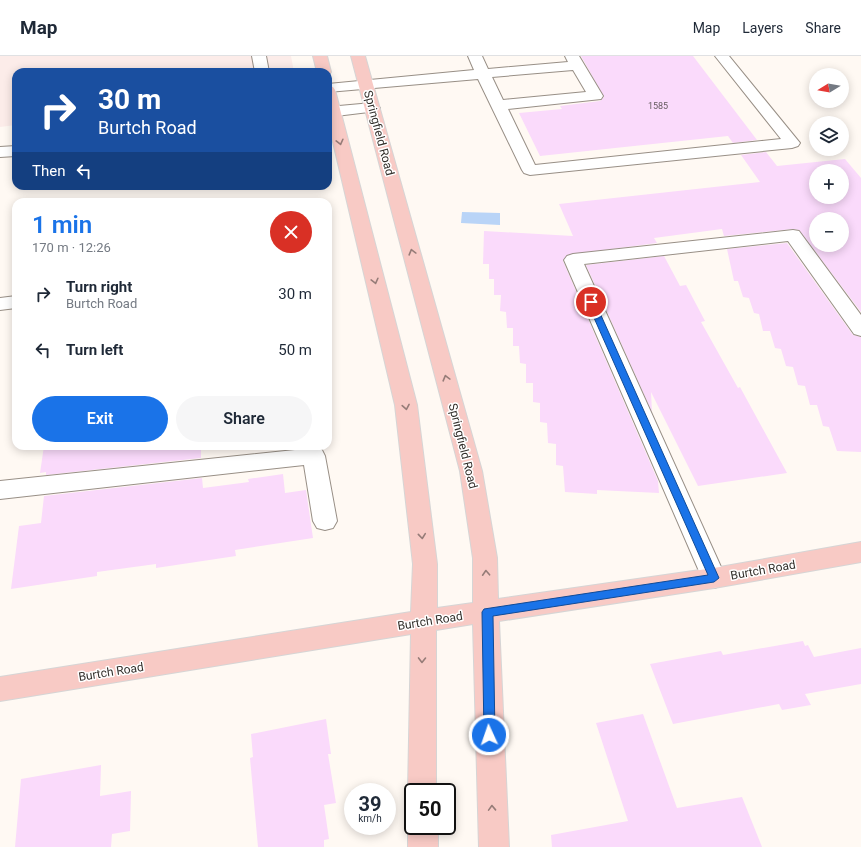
<!DOCTYPE html>
<meta charset="utf-8">
<style>
body{margin:0;font-family:Roboto,sans-serif;background:#f6f6f7;color:#1f2937;height:100vh;display:flex;flex-direction:column;font-size:15px;white-space:nowrap}
*{box-sizing:border-box;margin:0}
p{font-size:13px;color:#747a83}
.icon{flex:none;width:22px;height:22px;fill:none;stroke:currentColor;stroke-width:2;stroke-linecap:round;stroke-linejoin:round}
.map{position:relative;flex:1;overflow:hidden}
.details{position:absolute;left:12px;top:142px;width:320px;height:252px;display:flex;flex-direction:column;background:#fff;border-radius:12px;box-shadow:0 2px 10px #0003}
.details>*{flex:none}
.hud{position:absolute;left:12px;top:12px;width:320px;height:122px;border-radius:12px;box-shadow:0 2px 10px #0003;background:#1a4fa0;color:#fff;overflow:hidden}
.needle{width:26px;rotate:259deg}
.buttons{position:absolute;left:809px;top:12px;display:grid;gap:8px}
.buttons a{display:grid;place-items:center;width:40px;height:40px;border-radius:50%;background:#fff;box-shadow:0 2px 10px #0003;font-size:20px}
.speed{position:absolute;left:344px;top:727px;display:flex;gap:8px;font-size:20px;font-weight:700;text-align:center}
.speed>*{display:grid;place-content:center;width:52px;height:52px;border-radius:50%;background:#fff;box-shadow:0 2px 10px #0003;line-height:1}
.speed small{font-size:10px;font-weight:400}
.speed .limit{border:2px solid #111;border-radius:6px;background:#fff;color:#111}
.pin{position:absolute;display:grid;place-items:center;width:34px;height:34px;color:#fff;margin:-17px;border:2px solid #fff;border-radius:50%;box-shadow:0 1px 4px #0007}
.me{position:absolute;width:44px;margin:-22px;rotate:357deg;stroke-linejoin:round;filter:drop-shadow(0 0 3px #0008)}
.turn{display:flex;align-items:center;gap:14px;height:84px;padding:0 20px;font-size:18px}
.turn .icon{width:52px;height:52px;stroke-width:2.5}
.turn b{display:block;font-size:28px;line-height:34px}
.then{display:flex;align-items:center;height:38px;padding:0 20px;background:#0003;gap:8px;font-size:15px}
.round{display:grid;place-items:center;flex:none;width:42px;height:42px;border-radius:21px;background:#f6f6f7}
.summary{display:flex;align-items:center;justify-content:space-between;height:68px;padding:0 20px}
h1{font-size:24px;font-weight:600;line-height:30px;color:#1a73e8}
.button{display:flex;gap:8px;margin-top:auto;padding:8px 20px}
.button a{flex:1;height:46px;border-radius:24px;background:#1a73e8;color:#fff;font-size:16px;font-weight:600;line-height:46px;text-align:center}
.button a+a{background:#f6f6f7;color:#1f2937}
ul{padding:0;list-style:none}
li{display:flex;align-items:center;gap:12px;height:56px;padding:0 20px}
li div{flex:1}
li b{display:block;font-size:15px}
li em{font-style:normal}
header{display:flex;align-items:center;gap:24px;box-sizing:border-box;height:56px;padding:0 20px;background:#fff;border-bottom:1px solid #e0e1e3}
header strong{font-size:19px}
nav{display:flex;gap:22px;margin-inline-start:auto;font-size:14px}
.map>svg:first-child{display:block}
.commercial{fill:#fcece9}
.water{fill:#b9d4f7}
.building{fill:#fadafb;fill-rule:evenodd}
.lines{fill:none;stroke-linecap:round;stroke-linejoin:round}
.minor-casing{stroke:#988f86;stroke-width:2}
.major-casing{stroke:#d6d5d5;stroke-width:2}
.minor{fill:#fff;fill-rule:evenodd}
.major{fill:#f8cac5;fill-rule:evenodd}
.oneway{stroke:#967c78}
.route{fill:#1a73e8;stroke:#114b97}
.labels{text-anchor:middle;stroke-width:3;stroke-linejoin:round;paint-order:stroke}
.far-number-label{font-size:9px;fill:#655a5f}
.street-label{font-size:12px;fill:#332f2b;stroke:#fff}
</style>
<header>
<strong>Map</strong>
<nav><a>Map</a><a>Layers</a><a>Share</a></nav>
</header>
<div class="map">
<svg width="861" height="791" viewBox="0 0 861 791">
<rect width="100%" height="100%" fill="#fff9f3"/>
<polygon class="commercial" points="0,0 291,0 294,16 16,16 16,69 0,71"/>
<polygon class="water" points="462,156 500,157 500,169 461,167"/>
<g class="building">
<polygon points="581,0 693,0 757,84 733,87 728,80 540,100 519,57 562,53 560,50 600,45 604,41"/>
<path d="M766 96 777 110 845 103 861 122V256L799 174 793 173 724 180 722 173 654 182 657 187 567 199 563 205 658 425 659 437 597 434V438L565 436 563 410 556 409V388L548 387 547 367 540 366V347L533 346V327H526V308L520 307 519 290H513V272H507L506 256 500 255 501 239H494V223H489V208H483L484 175 573 180 559 148 760 126 741 99ZM816 115H842V141H816ZM816 163H842V189H816Z"/>
<polygon points="787,187 853,279 861,281 861,396 837,395 829,371 823,370 817,349 810,349 805,330 798,329 793,311 786,310 781,293 775,292 770,275 763,275 759,258 754,257 749,242 743,241 738,225 734,225 727,193"/>
<polygon points="664,200 680,230 686,229 705,265 701,266 738,332 740,331 787,417 698,430 651,336 652,356 586,209"/>
<polygon points="44,390 201,390 201,402 46,419 46,416 40,417"/>
<polygon points="283,418 285,437 306,434 313,482 235,494 236,500 156,512 156,508 97,516 97,520 11,533 19,470 41,467 44,440 202,422 203,432 249,426 248,423"/>
<polygon points="803,585 805,590 808,589 814,601 861,592 861,628 805,638 811,649 782,654 779,648 673,668 650,608 721,595 723,599"/>
<polygon points="643,658 677,752 742,741 762,791 552,791 551,779 628,765 596,667"/>
<polygon points="326,663 331,698 328,698 336,747 324,749 329,783 324,784 324,791 258,791 250,702 253,701 251,678"/>
<polygon points="101,709 100,740 131,735 130,775 112,778 111,791 15,791 21,723"/>
</g>
<g class="lines">
<defs>
<g id="minor">
<polygon points="252,0 266,0 269,16 255,16"/>
<path d="M468 0H482L488 13 568 6 565 0H579L603 40 601 43 508 53 535 109 781 83 715 0H729L800 87 798 90 792 92 530 119 524 117 522 114 478 23 328 36V28L474 14ZM573 14 586 36 503 44 492 21Z"/>
<polygon points="372,47 377,49 380,52 377,55 328,61 328,51"/>
<polygon points="16,90 16,100 0,101 0,91"/>
<polygon points="793,174 799,175 861,259 861,280 854,278 788,185 584,208 726,522 723,529 714,532 705,529 702,522 564,204 567,200 573,198"/>
<polygon points="16,240 16,252 0,254 0,242"/>
<polygon points="314,392 322,394 325,400 337,465 333,472 325,474 317,472 313,465 304,409 0,443 0,425"/>
</g>
<g id="major">
<polygon points="313,0 327,0 331,16 329,19 328,16 317,16"/>
<polygon points="351,0 365,0 482,415 497,502 498,543 714,512 861,486 861,506 714,532 499,565 509,791 479,791 473,568 436,574 436,736 413,736 413,747 408,736 411,578 0,645 0,621 411,556 413,508 395,349 328,65 328,30 333,31 335,34 417,349 437,508 437,552 473,547 473,502 460,415"/>
<polygon points="413,760 413,770 438,770 438,791 408,791 408,770"/>
</g>
</defs>
<use href="#minor" class="minor-casing"/>
<use href="#major" class="major-casing"/>
<use href="#minor" class="minor"/>
<use href="#major" class="major"/>
</g>
<defs><path id="oneway-chevron" d="M-2-3.5L2.5 0L-2 3.5" fill="none" stroke-width="1.6" stroke-linecap="round" stroke-linejoin="round"/></defs>
<g class="oneway">
<use href="#oneway-chevron" transform="translate(340 86) rotate(76)"/>
<use href="#oneway-chevron" transform="translate(412 196) rotate(-105)"/>
<use href="#oneway-chevron" transform="translate(375 225) rotate(76)"/>
<use href="#oneway-chevron" transform="translate(446 322) rotate(-105)"/>
<use href="#oneway-chevron" transform="translate(406 351) rotate(80)"/>
<use href="#oneway-chevron" transform="translate(422 480) rotate(84)"/>
<use href="#oneway-chevron" transform="translate(486 517) rotate(-93)"/>
<use href="#oneway-chevron" transform="translate(422 604) rotate(91)"/>
<use href="#oneway-chevron" transform="translate(492 752) rotate(-92)"/>
</g>
<polygon class="route" points="589,244 591,244 595,246 719,522 714,526 493,560 495,679 493,683 489,685 485,683 484,679 482,556 484,553 708,519 587,246"/>
<g class="labels">
<g class="far-number-label">
<text x="658" y="53">1585</text>
</g>
<g class="street-label">
<text transform="translate(379 77) rotate(75)" y="4">Springfield Road</text>
<text transform="translate(463 390) rotate(76)" y="4">Springfield Road</text>
<text transform="translate(763 514) rotate(-10)" y="4">Burtch Road</text>
<text transform="translate(430 565) rotate(-9)" y="4">Burtch Road</text>
<text transform="translate(111 616) rotate(-9)" y="4">Burtch Road</text>
</g>
</g>
</svg>
<div class="buttons">
<a><svg class="needle" viewBox="-14 -14 28 28"><path d="M0-13l5 13h-10z" fill="#e53935"/><path d="M0 13l5-13h-10z" fill="#747a83"/></svg></a>
<a><svg class="icon" aria-label="layers" viewBox="0 0 24 24"><path d="M12 4l9 5-9 5-9-5zM3 14l9 5 9-5"/></svg></a>
<a>+</a>
<a>−</a>
</div>
<div class="speed"><div>39<small>km/h</small></div><div class="limit">50</div></div>
<div class="pin" style="left:591px;top:246px;background:#d93025"><svg class="icon" aria-label="arrive" viewBox="0 0 24 24"><path d="M6 21V4h12l-3 4 3 4H6"/></svg></div>
<svg class="me" style="left:489px;top:679px" viewBox="-20 -20 40 40"><circle r="17" fill="#1a73e8" stroke="#fff" stroke-width="3"/><path d="M0-11L8 9 0 5-8 9z" fill="#fff"/></svg>
<div class="hud">
<div class="turn"><svg class="icon" aria-label="right" viewBox="0 0 24 24"><path d="M7 20v-9h11M14 6l5 5-5 5"/></svg><div><b>30 m</b>Burtch Road</div></div>
<div class="then">Then<svg class="icon" aria-label="left" viewBox="0 0 24 24"><path d="M17 20v-9H6M10 6l-5 5 5 5"/></svg></div>
</div>
<section class="details">
<div class="summary"><div><h1>1 min</h1><p>170 m · 12:26</p></div><a class="round" style="background:#d93025;color:#fff"><svg class="icon" aria-label="close" viewBox="0 0 24 24"><path d="M6 6l12 12M18 6L6 18"/></svg></a></div>
<ul>
<li><svg class="icon" aria-label="right" viewBox="0 0 24 24"><path d="M7 20v-9h11M14 6l5 5-5 5"/></svg><div><b>Turn right</b><p>Burtch Road</p></div><em>30 m</em></li>
<li><svg class="icon" aria-label="left" viewBox="0 0 24 24"><path d="M17 20v-9H6M10 6l-5 5 5 5"/></svg><div><b>Turn left</b></div><em>50 m</em></li>
</ul>
<div class="button"><a>Exit</a><a>Share</a></div>
</section>
</div>
